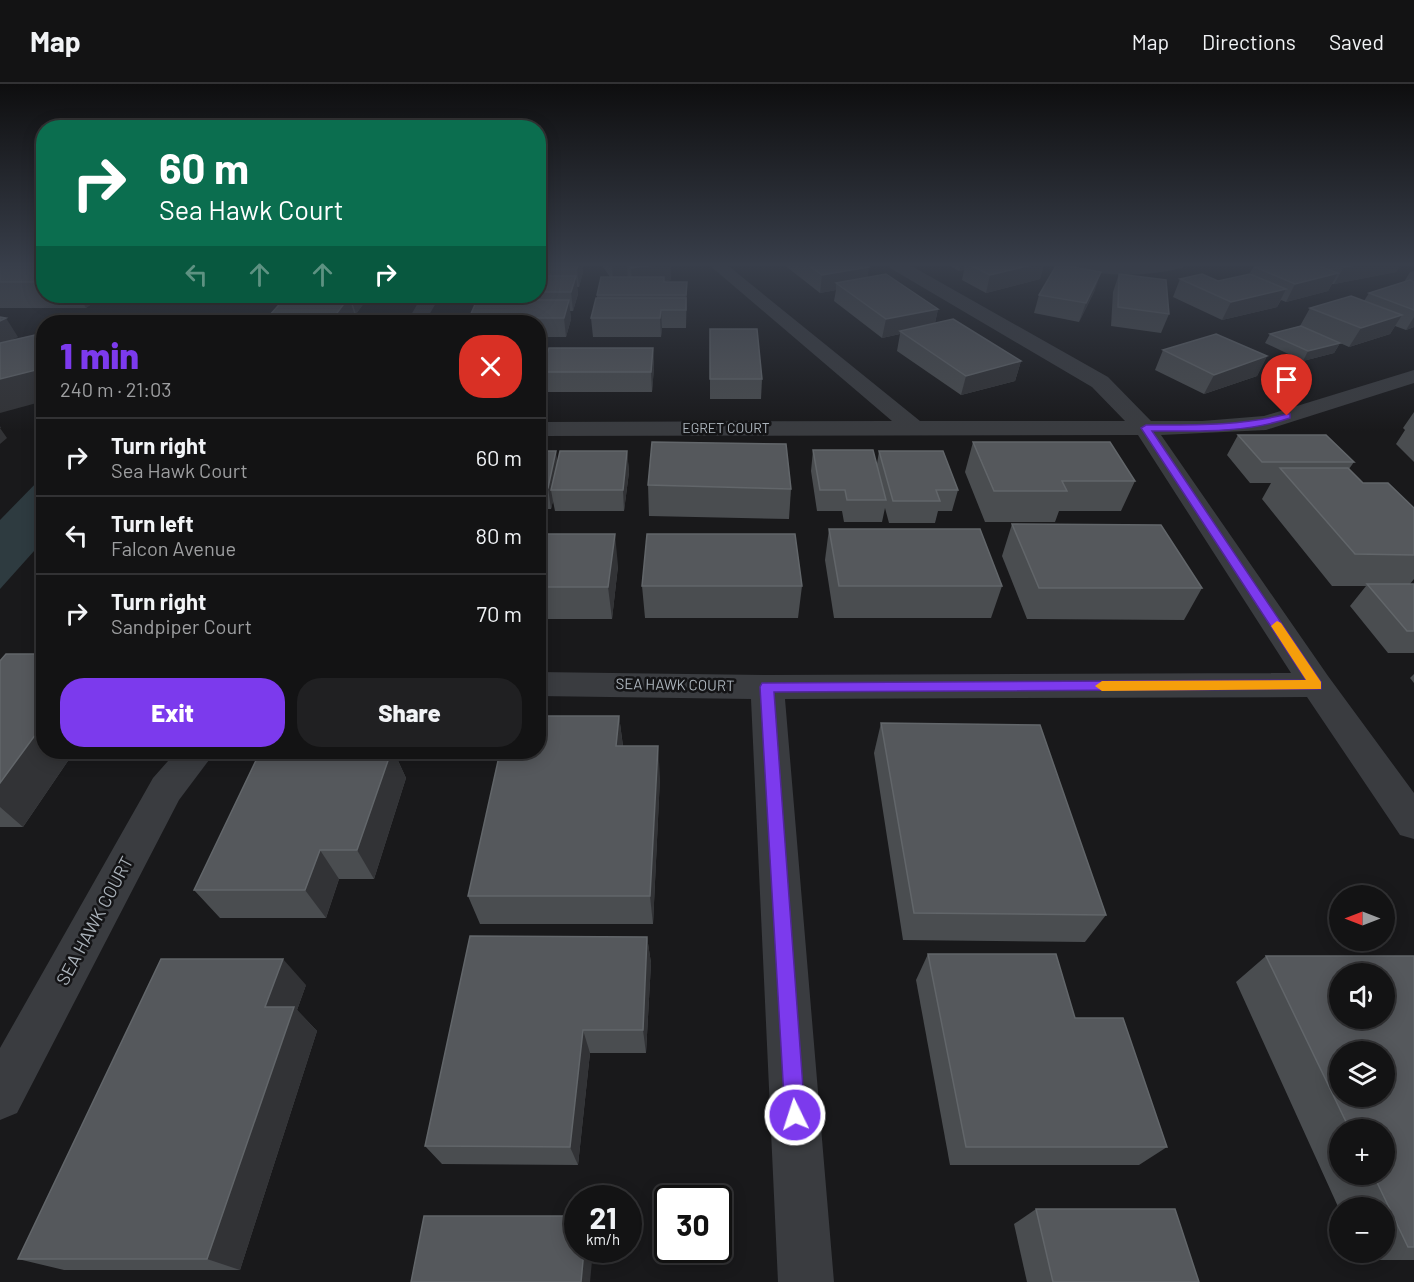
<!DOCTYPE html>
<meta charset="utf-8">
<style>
body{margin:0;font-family:Barlow,sans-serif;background:#202022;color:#f1f3f6;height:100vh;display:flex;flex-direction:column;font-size:22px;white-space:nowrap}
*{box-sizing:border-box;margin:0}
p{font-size:20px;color:#9d9ea0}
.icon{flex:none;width:33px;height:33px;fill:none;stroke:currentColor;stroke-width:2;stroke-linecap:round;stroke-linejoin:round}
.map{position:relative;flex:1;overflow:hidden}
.panel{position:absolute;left:36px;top:231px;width:510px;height:444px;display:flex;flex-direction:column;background:#131314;border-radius:24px;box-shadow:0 3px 15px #0003,0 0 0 2px #323234}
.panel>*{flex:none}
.banner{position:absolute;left:36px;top:36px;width:510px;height:183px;border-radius:24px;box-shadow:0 3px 15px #0003,0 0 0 2px #323234;background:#0b6e4f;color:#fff;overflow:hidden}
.needle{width:39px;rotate:270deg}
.controls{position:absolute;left:1329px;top:801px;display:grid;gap:12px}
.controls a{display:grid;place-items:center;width:66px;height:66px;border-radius:50%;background:#131314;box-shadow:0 3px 15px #0003,0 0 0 2px #323234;font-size:30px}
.speed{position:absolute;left:564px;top:1101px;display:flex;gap:12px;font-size:30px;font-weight:700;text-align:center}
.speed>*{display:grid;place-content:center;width:78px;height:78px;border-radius:50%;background:#131314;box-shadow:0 3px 15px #0003,0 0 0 2px #323234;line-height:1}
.speed small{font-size:15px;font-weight:400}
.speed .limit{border:3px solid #111;border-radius:9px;background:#fff;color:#111}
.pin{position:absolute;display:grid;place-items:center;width:51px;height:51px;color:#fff;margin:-62px -26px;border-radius:50% 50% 50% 0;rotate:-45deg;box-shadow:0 0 6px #0007}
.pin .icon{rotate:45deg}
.me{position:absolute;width:66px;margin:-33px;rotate:356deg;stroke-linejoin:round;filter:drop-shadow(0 0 4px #0008)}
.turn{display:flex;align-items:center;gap:21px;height:126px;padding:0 24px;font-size:27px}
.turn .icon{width:78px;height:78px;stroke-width:2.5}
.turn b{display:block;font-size:42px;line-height:51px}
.lanes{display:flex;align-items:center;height:57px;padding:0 24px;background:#0003;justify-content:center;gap:30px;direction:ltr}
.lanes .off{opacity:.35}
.round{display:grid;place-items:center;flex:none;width:63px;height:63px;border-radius:24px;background:#202022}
.head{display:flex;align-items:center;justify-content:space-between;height:102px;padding:0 24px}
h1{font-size:36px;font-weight:800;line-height:45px;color:#7c3aed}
.button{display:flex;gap:12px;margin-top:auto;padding:12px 24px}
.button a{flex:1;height:69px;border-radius:24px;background:#7c3aed;color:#fff;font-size:24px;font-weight:800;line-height:69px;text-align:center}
.button a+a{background:#202022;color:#f1f3f6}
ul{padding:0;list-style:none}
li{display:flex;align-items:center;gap:18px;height:78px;padding:0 24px;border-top:2px solid #323234}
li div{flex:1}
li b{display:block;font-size:22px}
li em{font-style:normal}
header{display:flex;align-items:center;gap:36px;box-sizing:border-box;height:84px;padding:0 30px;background:#131314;border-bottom:2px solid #323234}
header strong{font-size:28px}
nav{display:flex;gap:33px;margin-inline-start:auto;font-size:21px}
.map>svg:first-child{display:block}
.water{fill:#2e3b40}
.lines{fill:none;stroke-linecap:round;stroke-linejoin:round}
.minor{fill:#3a3c40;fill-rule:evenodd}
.wall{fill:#4a4d50;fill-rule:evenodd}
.shaded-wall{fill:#323336}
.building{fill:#55585c;stroke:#62666a;stroke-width:1.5;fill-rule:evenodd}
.route{fill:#7c3aed;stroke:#51269a;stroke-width:1.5}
.slow{fill:#f59e0b}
.labels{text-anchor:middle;stroke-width:5;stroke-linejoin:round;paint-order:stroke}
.far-street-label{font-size:14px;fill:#abb3bb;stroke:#141416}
.street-label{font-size:15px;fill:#abb3bb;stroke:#141416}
.near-street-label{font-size:18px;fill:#abb3bb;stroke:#141416}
</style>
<header>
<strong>Map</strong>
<nav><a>Map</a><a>Directions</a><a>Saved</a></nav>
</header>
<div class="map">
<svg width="1414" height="1198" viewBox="0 0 1414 1198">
<rect width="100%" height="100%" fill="#19191b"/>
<polygon class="water" points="43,392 43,457 0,505 0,436"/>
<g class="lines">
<g class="minor">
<polygon points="708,180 726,180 920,337 1125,337 1092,303 890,184 888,180 908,180 1108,293 1151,337 1202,337 1264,332 1414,286 1414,299 1266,346 1161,351 1328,592 1414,709 1414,755 1400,751 1307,613 785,615 834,1198 778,1198 751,615 538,612 538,588 767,591 1291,589 1138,351 538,352 538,338 892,337"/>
<path d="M1068 180H1185L1182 184C1145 193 1108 193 1071 184Z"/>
<polygon points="422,212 440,212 425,238 407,238"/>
<polygon points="176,668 215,668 179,716 17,1029 0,1036 0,964 153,694"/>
</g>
</g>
<g class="wall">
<polygon points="0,180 44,180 44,212 102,212 86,224 0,224"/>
<polygon points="538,180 582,180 583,188 579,203 577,203 578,210 573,227 570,227 571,235 566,253 538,253 538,238 470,238 469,234 484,216 483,212 538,212"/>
<polygon points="601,180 671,180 671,196 664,198 687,198 686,244 662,244 661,253 593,253 591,234 597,214 597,211 610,193"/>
<polygon points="783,180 865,180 868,194 938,225 935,239 1021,277 1015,297 961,311 897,267 900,250 882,254 834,217 836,206 820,209"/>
<polygon points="947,180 1044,180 1040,195 986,209 962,196 964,186 959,187"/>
<polygon points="1255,180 1405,180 1401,180 1396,188 1334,200 1332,200 1328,207 1286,218 1281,216 1277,223 1222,236 1173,213 1180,195 1218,197 1252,190 1250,189"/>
<polygon points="1414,187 1414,243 1406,246 1395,242 1390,250 1349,263 1340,259 1334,269 1303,277 1265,259 1270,250 1300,242 1310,224 1364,217 1369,209 1404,198 1410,188"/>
<polygon points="1119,190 1169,230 1161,249 1111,242 1113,208"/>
<polygon points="1095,206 1079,238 1034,229 1039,211"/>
<polygon points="287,212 369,212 356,230 354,230 355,232 350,238 270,238 268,233 288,213"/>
<polygon points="710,245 762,295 761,315 710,315"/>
<polygon points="653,264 654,283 652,308 544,308 541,288"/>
<polygon points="1163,266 1267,272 1257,292 1204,310 1155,286"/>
<polygon points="1414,328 1414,378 1396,360 1405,346 1403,344"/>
<polygon points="1238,351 1354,378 1349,385 1363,399 1414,424 1414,495 1410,500 1414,500 1414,569 1388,569 1350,522 1366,502 1332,502 1262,415 1271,399 1250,399 1227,371"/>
<polygon points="973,358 1135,397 1121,427 1059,427 1055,438 985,438 965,388"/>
<polygon points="813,366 877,380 879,367 958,406 952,427 938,427 935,439 889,439 885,424 882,438 844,438 842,427 817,427 811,387"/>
<polygon points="538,367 558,378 627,367 629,388 624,427 555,427 553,417 551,425 538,425"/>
<polygon points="648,401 791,405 789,435 649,432"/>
<polygon points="1012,440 1202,504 1184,536 1027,535 1002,472"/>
<polygon points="829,445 1002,502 991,534 834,534 825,476"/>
<polygon points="538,450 618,482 612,535 538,535"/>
<polygon points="642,502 802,502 798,534 645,534"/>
<polygon points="0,577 44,668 74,668 23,743 0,743"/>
<polygon points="1414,590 1414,599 1410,594"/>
<polygon points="619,632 623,662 660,693 653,840 480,840 468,812"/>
<polygon points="881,639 1106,831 1085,858 903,856 874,669"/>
<polygon points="260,668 394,668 406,694 374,795 339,795 326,834 220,834 194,806"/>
<polygon points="647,853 651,879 646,969 590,969 578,1081 442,1080 425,1062"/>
<polygon points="928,870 1167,1063 1139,1081 950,1081 916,896"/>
<path d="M1266 872H1414V1176H1361L1358 1168H1384V1124H1340V1127L1236 898ZM1340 1046H1384V1090H1340Z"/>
<polygon points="306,901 297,926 317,947 240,1186 64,1186 18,1175"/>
<polygon points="1036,1125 1199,1198 1027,1198 1014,1140"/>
</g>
<g class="shaded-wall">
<polygon points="579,180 582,180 583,188 579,203 577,185"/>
<polygon points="612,180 627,180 628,196 613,198"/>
<polygon points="664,180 671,180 671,196 664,197 665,211 632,202 631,184"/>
<polygon points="961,180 965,180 964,186 959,187"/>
<polygon points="1036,180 1044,180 1040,195 986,209 990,191"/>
<polygon points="1359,180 1401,180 1396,188 1334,200 1344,183"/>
<polygon points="869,183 867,200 836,199 836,206 820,209 822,191"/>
<polygon points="1101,188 1095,206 1079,238 1086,219"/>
<polygon points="1338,189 1328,207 1286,218 1295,200"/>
<polygon points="576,192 578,210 573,227 571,208"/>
<polygon points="1286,205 1277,223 1222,236 1231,218"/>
<polygon points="79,212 102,212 86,224"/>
<polygon points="350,212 369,212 356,230"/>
<polygon points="349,213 355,232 350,238 336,238 334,233"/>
<polygon points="569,216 571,235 566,253 564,234"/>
<polygon points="938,225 934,243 900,247 900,250 882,254 886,235"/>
<polygon points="661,226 662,244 661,253 660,234"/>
<polygon points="1402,231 1390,250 1349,263 1361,244"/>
<polygon points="1414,233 1414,243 1406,246"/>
<polygon points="6,234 18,253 0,262 0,237"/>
<polygon points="1340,259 1334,269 1303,277 1308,267"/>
<polygon points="653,264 654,283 652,308 651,288"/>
<polygon points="1267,272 1257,292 1204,310 1214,291"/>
<polygon points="1021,277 1015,297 961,311 966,292"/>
<polygon points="44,284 44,317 0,329 0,295"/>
<polygon points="0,342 1,344 0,344 7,354 0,360"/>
<polygon points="556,367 559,388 551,406 553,417 551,425 548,404"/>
<polygon points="627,367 629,388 624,427 623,406"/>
<polygon points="615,450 618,482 612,535 608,503"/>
<polygon points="619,632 623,663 616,662"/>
<polygon points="44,639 44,668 74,668 23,743 0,723 0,699"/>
<polygon points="658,662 660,693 653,840 650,812"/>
<polygon points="391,668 394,668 406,694 374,795 357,766"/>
<polygon points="320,766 339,795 326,834 305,806"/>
<polygon points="647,853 651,879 646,969 643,946"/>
<polygon points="283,875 306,901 297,926 317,947 240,1186 207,1175 265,923"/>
<polygon points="583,946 590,969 578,1081 570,1063"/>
<polygon points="584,1166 593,1166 590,1198 581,1198"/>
</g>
<g class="building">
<polygon points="5,180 44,180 44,198 0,198 0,183"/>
<polygon points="538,180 579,180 577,185 538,185"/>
<polygon points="628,180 664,180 631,184"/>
<polygon points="807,180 865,180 869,183 822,191"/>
<polygon points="968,180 1036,180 990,191"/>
<polygon points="1057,180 1101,188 1086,219 1039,211"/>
<polygon points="1271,180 1314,180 1338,189 1295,200 1255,183"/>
<polygon points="1336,180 1359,180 1344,183"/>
<polygon points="886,190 938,225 886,235 836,199"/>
<polygon points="1119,190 1166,196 1169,230 1118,223"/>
<polygon points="1202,190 1218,197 1250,190 1286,205 1231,218 1180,195"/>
<polygon points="538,192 576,192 571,208 538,208"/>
<polygon points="601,193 664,193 664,198 687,198 686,211 597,211"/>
<polygon points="1410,196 1414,198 1414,226 1369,209"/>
<polygon points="1351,212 1402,231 1361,244 1310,224"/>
<polygon points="286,213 349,213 334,233 268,233"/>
<polygon points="596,214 686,214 686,226 661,226 660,234 591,234"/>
<polygon points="477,216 569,216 564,234 469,234"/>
<polygon points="0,233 6,234 0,237"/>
<polygon points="953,235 1021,277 966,292 900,247"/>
<polygon points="1301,242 1340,259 1308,267 1270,250"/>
<polygon points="710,245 757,245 762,295 710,295"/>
<polygon points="44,249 44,284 0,295 0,259"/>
<polygon points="1216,250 1267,272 1214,291 1163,266"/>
<polygon points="549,264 653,264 651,288 541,288"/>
<polygon points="1238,351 1326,351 1354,378 1262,378"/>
<polygon points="652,358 786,360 791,405 648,401"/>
<polygon points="973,358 1110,358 1135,397 1062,397 1067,407 994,407"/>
<polygon points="813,366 873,366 886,416 847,416 845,406 820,406"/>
<polygon points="538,367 556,367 548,404 538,404"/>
<polygon points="560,367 627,367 623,406 551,406"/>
<polygon points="879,367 943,367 958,406 936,406 940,417 893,417"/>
<polygon points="1280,384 1348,384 1363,399 1388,399 1414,424 1414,471 1355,470"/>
<polygon points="1012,440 1161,441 1202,504 1039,504"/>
<polygon points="829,445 980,445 1002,502 839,502"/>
<polygon points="538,450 615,450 608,503 538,503"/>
<polygon points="647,450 795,450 802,502 642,502"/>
<polygon points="1367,500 1414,500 1414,547 1407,547"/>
<polygon points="6,570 44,570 44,639 0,699 0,577"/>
<polygon points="538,632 619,632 616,662 658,662 650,812 468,812 500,668 538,668"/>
<polygon points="881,639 1040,641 1106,831 914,829"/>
<polygon points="260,668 391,668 357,766 320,766 305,806 194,806"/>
<polygon points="470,852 647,853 643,946 583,946 570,1063 425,1062"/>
<polygon points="928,870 1056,870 1075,934 1123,934 1167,1063 966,1063"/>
<path d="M1266 872H1414V1163H1408L1373 1090H1384V1046H1350ZM1340 890H1384V934H1340ZM1340 968H1384V1012H1340Z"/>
<polygon points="161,875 283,875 265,923 294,923 207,1175 18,1175"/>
<polygon points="1036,1125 1175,1125 1199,1198 1053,1198"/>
<polygon points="424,1132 578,1132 578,1166 584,1166 581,1198 411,1198"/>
</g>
<linearGradient id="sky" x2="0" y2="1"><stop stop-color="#0e0e0f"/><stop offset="0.52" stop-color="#383e4a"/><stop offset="1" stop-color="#383e4a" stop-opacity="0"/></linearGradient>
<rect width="1414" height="347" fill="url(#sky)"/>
<path class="route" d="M1287 330H1290V334C1246 349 1198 347 1152 347L1321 598V605L774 608 805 1031 802 1038 795 1041 788 1038 785 1031 760 603 762 599 1306 596 1141 344 1146 341C1193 341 1241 342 1287 330Z"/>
<polygon class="slow" points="1277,537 1281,539 1321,598 1321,605 1102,607 1095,602 1102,597 1306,596 1271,542"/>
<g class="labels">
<g class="far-street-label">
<text x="726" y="349">EGRET COURT</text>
</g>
<g class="street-label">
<text transform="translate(675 601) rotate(1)" y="5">SEA HAWK COURT</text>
</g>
<g class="near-street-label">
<text transform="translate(95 837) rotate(-62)" y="6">SEA HAWK COURT</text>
</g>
</g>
</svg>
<div class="controls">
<a><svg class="needle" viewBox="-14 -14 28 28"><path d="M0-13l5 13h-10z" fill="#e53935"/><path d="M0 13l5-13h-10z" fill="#9d9ea0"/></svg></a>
<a><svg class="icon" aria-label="sound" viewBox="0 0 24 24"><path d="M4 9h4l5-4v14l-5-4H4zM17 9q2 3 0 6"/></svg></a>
<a><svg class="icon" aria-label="layers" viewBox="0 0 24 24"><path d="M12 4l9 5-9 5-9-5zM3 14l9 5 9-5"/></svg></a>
<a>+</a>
<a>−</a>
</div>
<div class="speed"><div>21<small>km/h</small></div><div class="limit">30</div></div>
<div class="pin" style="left:1287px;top:332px;background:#d93025"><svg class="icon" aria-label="arrive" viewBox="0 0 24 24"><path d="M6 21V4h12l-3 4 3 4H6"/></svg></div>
<svg class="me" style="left:795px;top:1031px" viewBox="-20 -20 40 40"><circle r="17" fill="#7c3aed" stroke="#fff" stroke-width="3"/><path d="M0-11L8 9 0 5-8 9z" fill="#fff"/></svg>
<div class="banner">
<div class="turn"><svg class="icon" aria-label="right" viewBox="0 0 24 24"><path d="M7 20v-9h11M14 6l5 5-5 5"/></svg><div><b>60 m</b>Sea Hawk Court</div></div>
<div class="lanes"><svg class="icon off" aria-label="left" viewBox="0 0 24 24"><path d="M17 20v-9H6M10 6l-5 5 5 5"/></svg><svg class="icon off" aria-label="ahead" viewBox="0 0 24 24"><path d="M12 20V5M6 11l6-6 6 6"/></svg><svg class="icon off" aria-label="ahead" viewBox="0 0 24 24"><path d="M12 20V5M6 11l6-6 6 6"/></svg><svg class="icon" aria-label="right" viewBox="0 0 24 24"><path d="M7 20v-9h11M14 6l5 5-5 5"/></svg></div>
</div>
<section class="panel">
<div class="head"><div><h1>1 min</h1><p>240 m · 21:03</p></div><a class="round" style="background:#d93025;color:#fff"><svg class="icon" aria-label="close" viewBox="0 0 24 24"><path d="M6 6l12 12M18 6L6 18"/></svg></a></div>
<ul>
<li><svg class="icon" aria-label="right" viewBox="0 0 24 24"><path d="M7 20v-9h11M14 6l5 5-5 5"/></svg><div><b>Turn right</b><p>Sea Hawk Court</p></div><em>60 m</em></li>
<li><svg class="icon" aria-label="left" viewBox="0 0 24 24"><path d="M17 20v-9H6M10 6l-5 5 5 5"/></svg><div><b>Turn left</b><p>Falcon Avenue</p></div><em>80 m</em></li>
<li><svg class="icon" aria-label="right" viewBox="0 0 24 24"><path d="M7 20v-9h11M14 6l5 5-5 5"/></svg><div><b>Turn right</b><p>Sandpiper Court</p></div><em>70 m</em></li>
</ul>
<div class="button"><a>Exit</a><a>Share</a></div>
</section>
</div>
